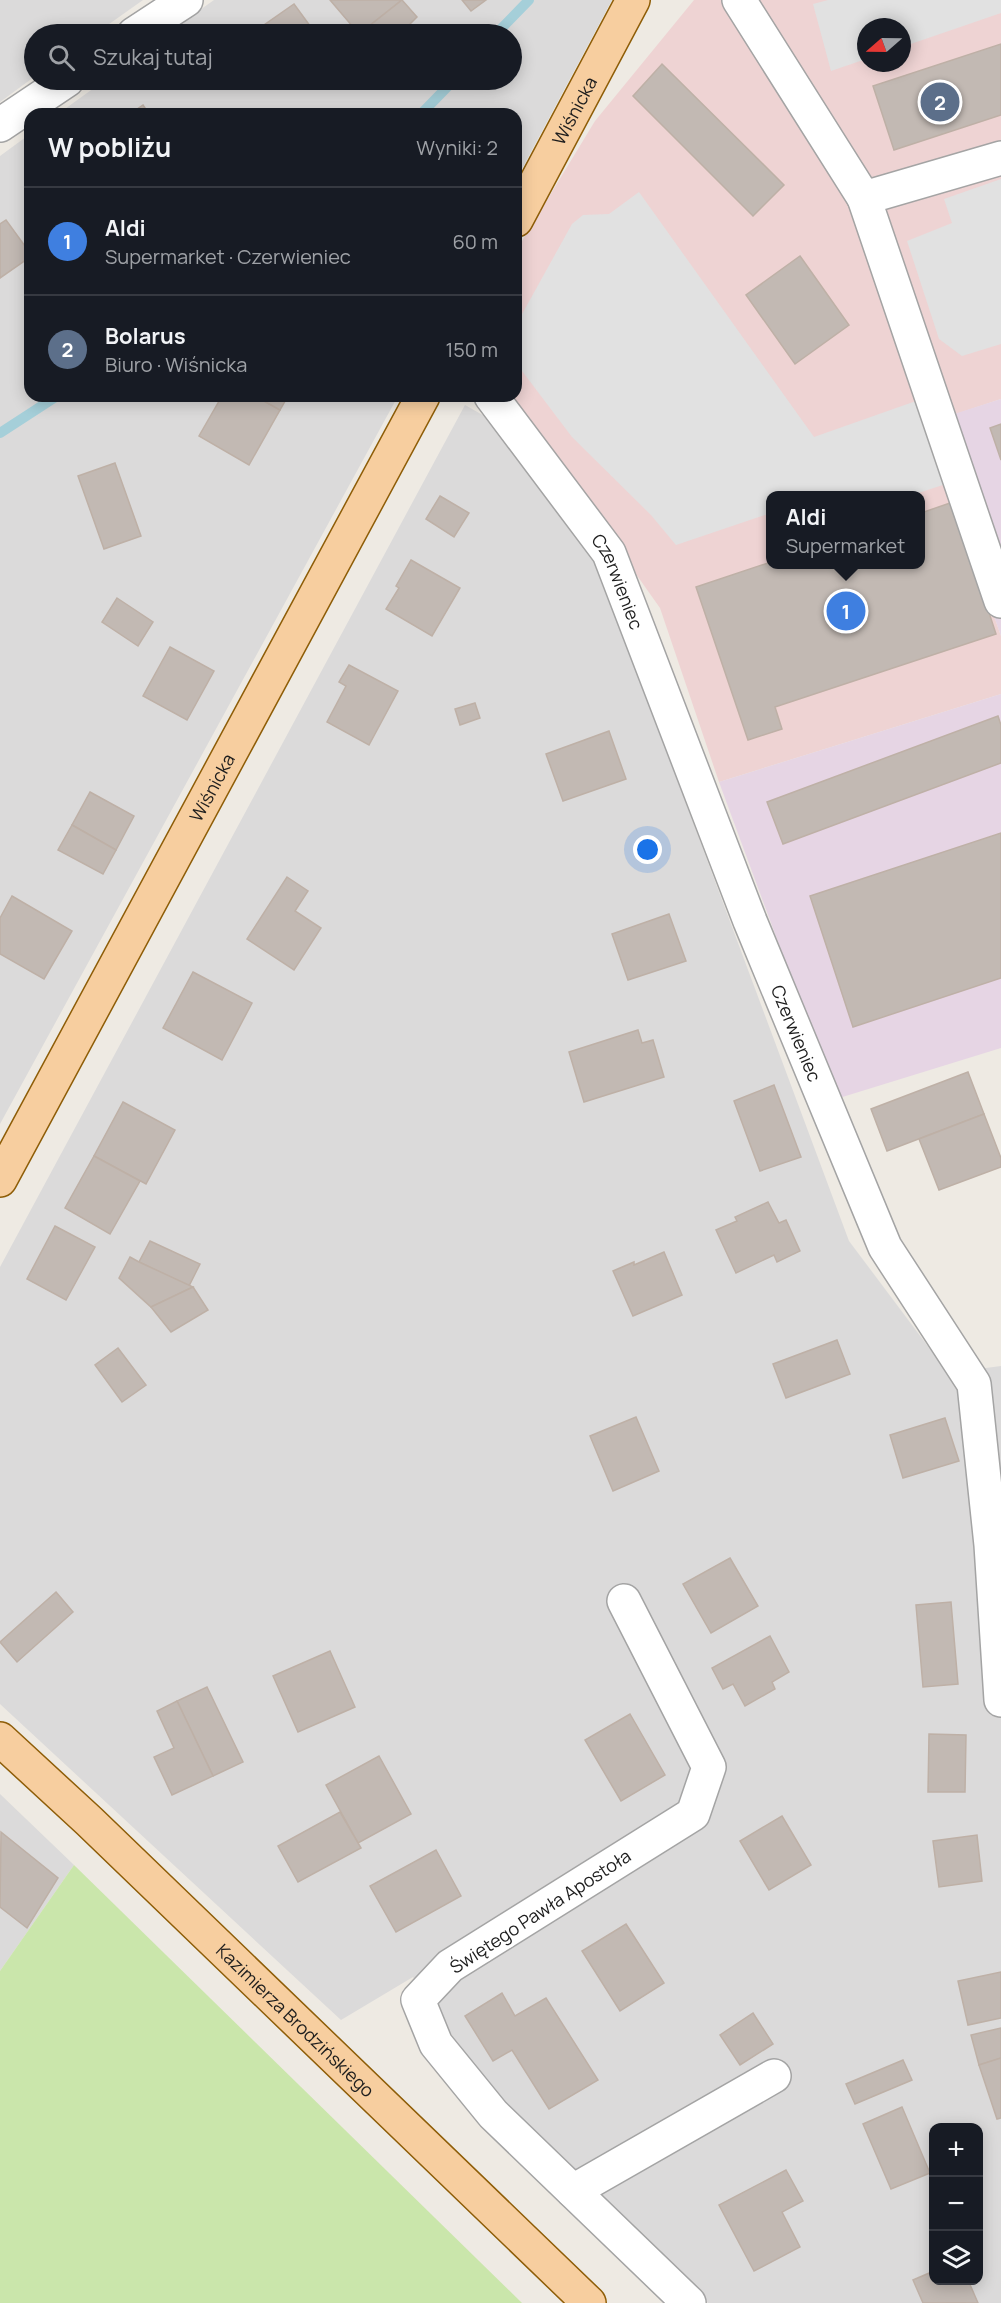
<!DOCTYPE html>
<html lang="pl">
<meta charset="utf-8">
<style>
body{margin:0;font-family:Manrope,sans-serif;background:#20242c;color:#f1f3f6}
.controls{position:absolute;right:18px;bottom:18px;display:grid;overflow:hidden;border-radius:12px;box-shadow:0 3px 15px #0003}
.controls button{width:54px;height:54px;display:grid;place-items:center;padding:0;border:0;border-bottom:2px solid #363941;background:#171b24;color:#f1f3f6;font:30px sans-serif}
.compass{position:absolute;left:857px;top:18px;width:54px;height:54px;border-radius:50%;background:#171b24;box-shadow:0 3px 15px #0003;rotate:250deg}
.you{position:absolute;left:648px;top:850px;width:21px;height:21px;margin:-15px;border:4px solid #fff;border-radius:50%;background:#1a73e8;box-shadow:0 0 0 9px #1a73e833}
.badge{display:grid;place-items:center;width:39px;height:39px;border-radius:50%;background:#db8a8e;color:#fff;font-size:20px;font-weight:700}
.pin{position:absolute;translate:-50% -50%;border:3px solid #fff;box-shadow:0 2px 6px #0006}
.popup{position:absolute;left:766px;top:491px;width:159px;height:78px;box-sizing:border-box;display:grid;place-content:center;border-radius:12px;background:#171b24;filter:drop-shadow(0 2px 4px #0005);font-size:20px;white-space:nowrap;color:#9ea1a6}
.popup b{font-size:22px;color:#f1f3f6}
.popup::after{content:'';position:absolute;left:50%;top:100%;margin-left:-12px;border:12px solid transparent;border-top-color:#171b24}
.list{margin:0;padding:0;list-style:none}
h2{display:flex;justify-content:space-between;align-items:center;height:78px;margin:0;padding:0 24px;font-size:26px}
h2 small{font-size:20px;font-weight:400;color:#9ea1a6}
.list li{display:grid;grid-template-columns:39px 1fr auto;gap:18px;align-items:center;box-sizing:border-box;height:108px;padding:0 24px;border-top:2px solid #363941}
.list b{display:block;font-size:22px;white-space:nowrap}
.list p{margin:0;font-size:20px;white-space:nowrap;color:#9ea1a6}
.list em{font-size:20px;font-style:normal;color:#9ea1a6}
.icon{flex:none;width:33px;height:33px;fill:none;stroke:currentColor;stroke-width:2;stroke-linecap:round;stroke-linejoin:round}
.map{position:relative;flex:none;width:1001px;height:2303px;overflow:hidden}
.search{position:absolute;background:#171b24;box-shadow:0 3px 15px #0003;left:24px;top:24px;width:498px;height:66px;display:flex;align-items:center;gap:15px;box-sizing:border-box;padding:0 21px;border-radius:33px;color:#9ea1a6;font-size:22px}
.panel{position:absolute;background:#171b24;box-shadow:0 3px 15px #0003;left:24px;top:108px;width:498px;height:294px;border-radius:18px}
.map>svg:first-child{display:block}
</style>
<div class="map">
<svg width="1001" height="2303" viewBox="0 0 1001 2303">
<rect width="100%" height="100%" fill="#eeeae3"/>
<g fill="#dbdada" fill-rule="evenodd">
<polygon points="0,0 143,0 95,34 34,34 34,77 0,102"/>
<polygon points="214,0 612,0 516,180 516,114 58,114 105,80 512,80 512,34 166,34"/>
<polygon points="30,134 30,396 398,396 0,1124 0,156"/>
<path d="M465 405 495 422 595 559 849 1241 948 1373 1001 1366V2303H708L497 2102 413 1977 341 2020 0 1704V1267ZM934 2128H978V2280H934Z"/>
<polygon points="0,1794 74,1865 0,1971"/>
</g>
<path fill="#eed3d3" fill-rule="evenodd" d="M694 0H1001V399L926 424 1001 636V694L719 782 660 608 510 396H516V251L595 121ZM866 27H902V63H866ZM771 496H921V564H771Z"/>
<g fill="#e6d5e4">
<polygon points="1001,399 1001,636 926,423"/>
<polygon points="1001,694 1001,1048 836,1099 719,782"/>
</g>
<polygon fill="#cae6ab" points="74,1865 522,2303 0,2303 0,1971"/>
<g fill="#e1e1e1">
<polygon points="828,0 1001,0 1001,13 902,47 902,27 866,27 866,59 831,71 813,4"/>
<polygon points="1001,179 1001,344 962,356 939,339 907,241 952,223 944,199"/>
<polygon points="639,192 814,437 916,401 946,484 912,495 771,496 771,513 676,545 651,515 572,437 516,363 516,325 572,224 583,215 609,214"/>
</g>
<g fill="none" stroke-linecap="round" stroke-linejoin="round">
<g stroke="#a5cfd9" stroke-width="10">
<polyline points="496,34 529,0"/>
<polyline points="421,114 454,80"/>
<polyline points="0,433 57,396"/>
</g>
</g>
<g fill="#c2b9b3" stroke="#beb0a6" stroke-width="1.5">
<polygon points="330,0 402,0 359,34"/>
<polygon points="402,0 417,17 409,25 417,34 359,34"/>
<polygon points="462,0 486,0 471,11"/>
<polygon points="294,4 316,34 256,34 254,32"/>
<polygon points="1001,44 1001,115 894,150 873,86"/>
<polygon points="662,64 784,185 753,216 633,96"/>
<polygon points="143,105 149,114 130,114"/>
<polygon points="6,220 30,253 30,257 0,278 0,224"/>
<polygon points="800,256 849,325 795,364 746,295"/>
<polygon points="222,396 255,396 280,410 249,465 199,436"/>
<polygon points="255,396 288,396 280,410"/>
<polygon points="1001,424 1001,460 990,428"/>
<polygon points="115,463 141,536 104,549 78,476"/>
<polygon points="440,496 469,513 454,537 426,519"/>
<polygon points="953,502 996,634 775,707 782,729 748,740 696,587 771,562 771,564 921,564 921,513"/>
<polygon points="411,560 460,588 432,636 386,609 399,588 396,586"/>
<polygon points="117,598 153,622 138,646 102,622"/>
<polygon points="170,647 214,671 187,720 143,696"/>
<polygon points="349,665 398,691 369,745 327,722 346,686 339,682"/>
<polygon points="475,703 480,718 460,725 455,709"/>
<polygon points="998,716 1001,725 1001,763 783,844 767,802"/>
<polygon points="609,731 626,779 563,801 546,754"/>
<polygon points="90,792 134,816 116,850 72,825"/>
<polygon points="72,825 116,850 103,874 58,850"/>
<polygon points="1001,833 1001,978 853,1027 810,896"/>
<polygon points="287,877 308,891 295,911 321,928 294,970 247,939"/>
<polygon points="12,896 72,931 44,979 0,954 0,918"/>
<polygon points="669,914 686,961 628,980 612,934"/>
<polygon points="193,972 252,1003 222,1060 163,1028"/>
<polygon points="638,1030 642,1043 653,1040 664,1077 584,1102 569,1052"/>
<polygon points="968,1072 984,1114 887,1151 871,1109"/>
<polygon points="774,1085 801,1157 760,1171 734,1101"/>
<polygon points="123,1102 175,1130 146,1184 94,1156"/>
<polygon points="984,1114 1001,1158 1001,1167 939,1190 919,1139"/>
<polygon points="94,1156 140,1181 110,1234 65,1208"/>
<polygon points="768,1202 779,1223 786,1220 800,1251 777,1262 774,1255 736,1273 716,1230 737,1221 735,1217"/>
<polygon points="55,1226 95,1247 66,1300 27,1279"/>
<polygon points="150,1241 200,1264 189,1286 139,1262"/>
<polygon points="664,1252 682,1295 633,1316 613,1271 634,1262 634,1265"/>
<polygon points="130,1257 139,1262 193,1287 151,1307 119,1278"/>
<polygon points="193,1287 208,1310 171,1332 151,1307"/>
<polygon points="837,1340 850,1374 786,1398 773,1364"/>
<polygon points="118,1348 146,1385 122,1402 95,1365"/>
<polygon points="636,1417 659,1471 613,1491 590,1436"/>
<polygon points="945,1418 959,1461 903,1478 890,1435"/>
<polygon points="730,1558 758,1606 711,1633 683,1584"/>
<polygon points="56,1592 73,1612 17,1662 0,1642"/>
<polygon points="951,1602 958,1684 923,1687 916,1605"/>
<polygon points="770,1636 789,1672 772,1682 775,1689 745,1706 733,1684 723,1689 712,1668"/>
<polygon points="330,1651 355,1707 298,1732 273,1676"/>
<polygon points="207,1687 243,1762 213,1776 177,1701"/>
<polygon points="177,1701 213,1776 172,1795 154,1757 174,1748 157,1711"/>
<polygon points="630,1714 665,1775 621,1801 585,1740"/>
<polygon points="929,1734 966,1735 965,1792 928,1792"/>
<polygon points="379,1756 411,1814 358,1843 326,1785"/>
<polygon points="340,1812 361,1848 298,1882 278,1846"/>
<polygon points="782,1816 811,1865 769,1890 740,1841"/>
<polygon points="1,1832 58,1878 27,1928 0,1907"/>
<polygon points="977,1835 982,1881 939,1887 933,1841"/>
<polygon points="436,1850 461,1896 396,1932 370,1886"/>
<polygon points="626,1924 664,1983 620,2011 582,1951"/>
<polygon points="1001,1972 1001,2018 968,2025 958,1981"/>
<polygon points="502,1993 515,2016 546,1998 598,2080 549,2109 512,2050 493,2061 465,2016"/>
<polygon points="753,2013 773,2044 740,2065 720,2035"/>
<polygon points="1001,2028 1001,2058 979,2065 971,2035"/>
<polygon points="1001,2058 1001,2118 997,2119 979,2065"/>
<polygon points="903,2060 912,2080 855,2104 846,2084"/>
<polygon points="902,2107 930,2173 891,2189 863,2124"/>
<polygon points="786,2170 803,2201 782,2212 800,2247 754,2271 719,2205"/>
<polygon points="934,2271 934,2280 968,2280 978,2303 923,2303 913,2280"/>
</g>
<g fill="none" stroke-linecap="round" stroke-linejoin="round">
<g stroke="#a4a4a4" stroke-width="36">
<g id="minor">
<polyline points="739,0 864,198 1001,158"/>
<polyline points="134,34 186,0"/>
<polyline points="0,125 67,80"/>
<polyline points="864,198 1001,601"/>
<path id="s1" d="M491 396 609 553 750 921 885 1247 974 1384 991 1545 1001 1700"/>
<polyline points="624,1601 709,1767 693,1814 450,1966 418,2000 436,2044 493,2114 689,2303"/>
<polyline points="573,2191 774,2076"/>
</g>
</g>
<g stroke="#8e5d07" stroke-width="36">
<g id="major">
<path id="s2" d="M516 220 633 0"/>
<path id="s3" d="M0 1180 423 396"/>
<path id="s4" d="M0 1739 89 1821 589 2303"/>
</g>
</g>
<use href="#minor" stroke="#fff" stroke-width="33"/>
<use href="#major" stroke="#f7ce9f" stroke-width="33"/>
</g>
<g text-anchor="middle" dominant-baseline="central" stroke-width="6" stroke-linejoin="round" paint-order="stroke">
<g font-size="18" fill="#1d1d1d" stroke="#fff">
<text stroke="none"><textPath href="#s2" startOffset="124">Wiśnicka</textPath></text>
<text stroke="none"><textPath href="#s1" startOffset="226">Czerwieniec</textPath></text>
<text stroke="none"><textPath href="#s3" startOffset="446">Wiśnicka</textPath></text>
<text stroke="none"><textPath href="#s1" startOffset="712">Czerwieniec</textPath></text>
<text transform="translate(540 1911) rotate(-33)">Świętego Pawła Apostoła</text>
<text stroke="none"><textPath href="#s4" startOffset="408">Kazimierza Brodzińskiego</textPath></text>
</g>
</g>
</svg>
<div class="controls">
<button>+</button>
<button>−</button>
<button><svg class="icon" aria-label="layers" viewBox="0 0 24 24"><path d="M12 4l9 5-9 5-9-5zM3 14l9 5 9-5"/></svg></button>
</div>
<svg class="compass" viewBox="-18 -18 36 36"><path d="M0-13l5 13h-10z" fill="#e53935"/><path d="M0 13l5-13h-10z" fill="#9ea1a6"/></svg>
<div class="you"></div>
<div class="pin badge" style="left:846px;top:611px;background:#3f7fe0">1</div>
<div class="popup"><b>Aldi</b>Supermarket</div>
<div class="pin badge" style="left:940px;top:102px;background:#5c6f8a">2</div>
<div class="search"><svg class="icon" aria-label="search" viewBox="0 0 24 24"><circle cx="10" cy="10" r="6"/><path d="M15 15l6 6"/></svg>Szukaj tutaj</div>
<section class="panel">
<h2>W pobliżu<small>Wyniki: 2</small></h2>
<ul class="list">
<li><span class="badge" style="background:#3f7fe0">1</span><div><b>Aldi</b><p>Supermarket · Czerwieniec</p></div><em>60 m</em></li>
<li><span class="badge" style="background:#5c6f8a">2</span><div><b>Bolarus</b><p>Biuro · Wiśnicka</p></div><em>150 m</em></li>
</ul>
</section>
</div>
